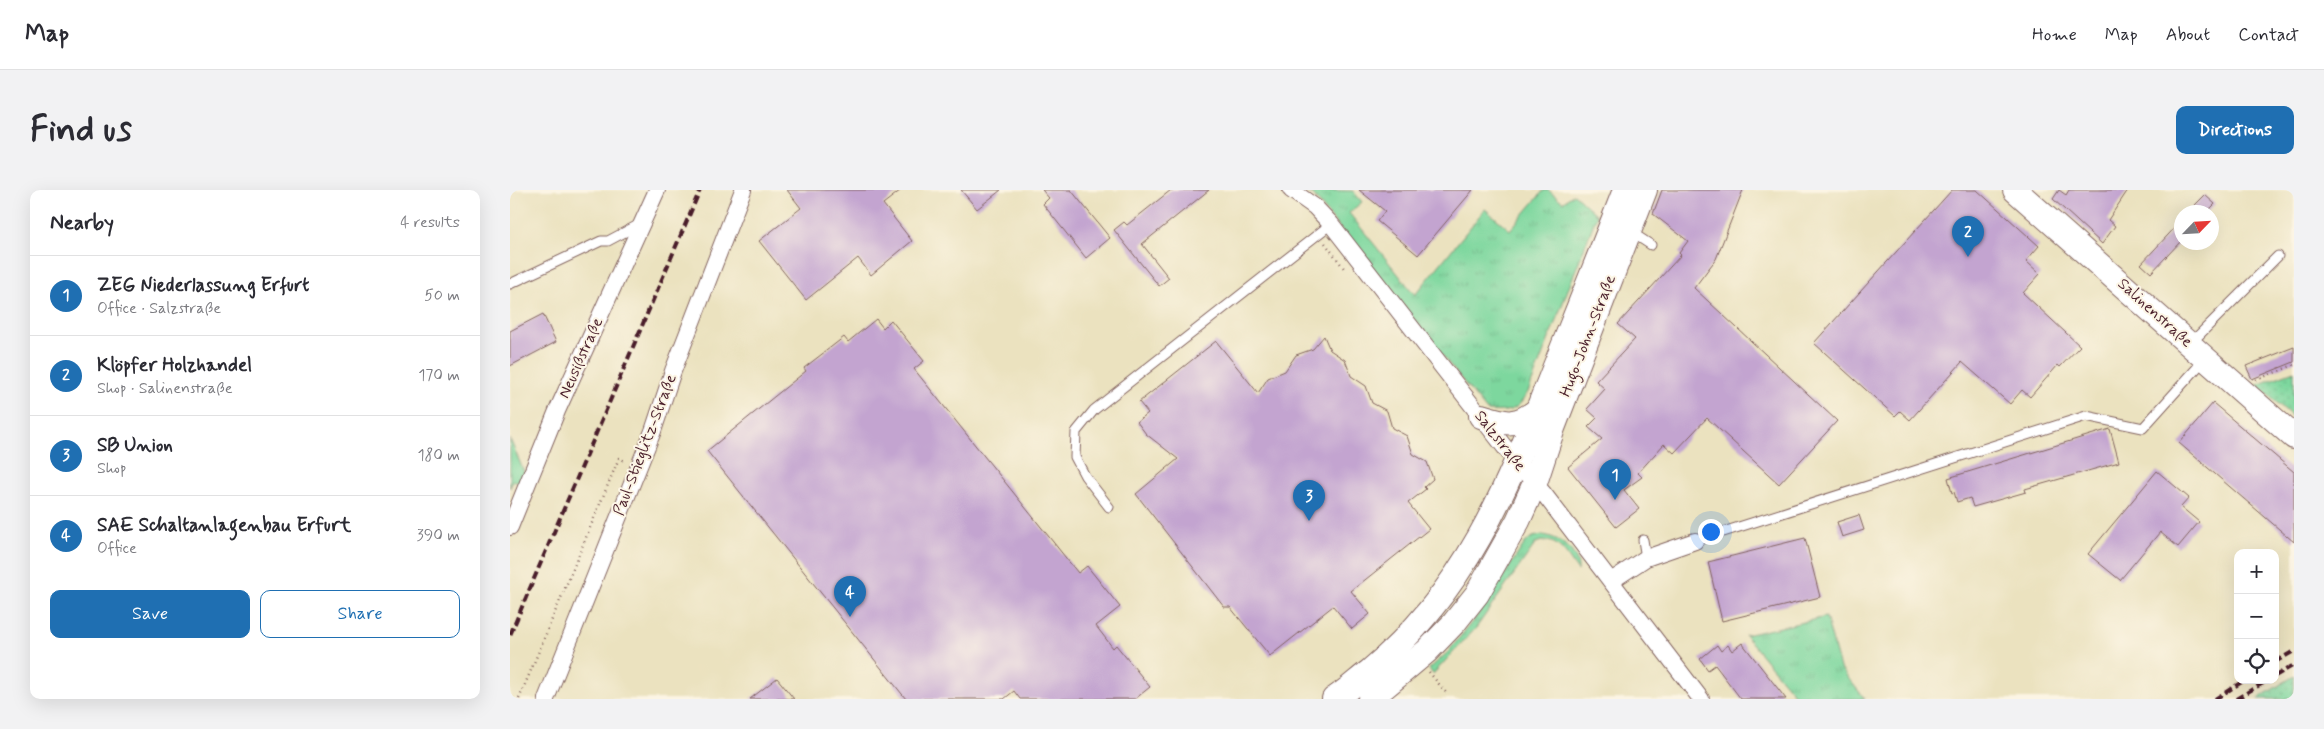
<!DOCTYPE html>
<meta charset="utf-8">
<style>
body{margin:0;font-family:Mynerve,sans-serif;background:#f2f2f3;color:#2b2b33}
.controls{position:absolute;right:15px;bottom:15px;display:grid;overflow:hidden;border-radius:10px;box-shadow:0 5px 20px #0002}
.controls button{width:45px;height:45px;display:grid;place-items:center;padding:0;border:0;border-bottom:1px solid #e1e1e2;background:#fff;color:#2b2b33;font:25px sans-serif}
.compass{position:absolute;left:1664px;top:15px;width:45px;height:45px;border-radius:50%;background:#fff;box-shadow:0 5px 20px #0002;rotate:65deg}
.you{position:absolute;left:1200px;top:341px;width:18px;height:18px;margin:-12px;border:4px solid #fff;border-radius:50%;background:#1a73e8;box-shadow:0 0 0 8px #1a73e833}
.badge{display:grid;place-items:center;width:32px;height:32px;border-radius:50%;background:#1f6fb2;color:#fff;font-size:16px;font-weight:700}
.pin{position:absolute;translate:-50% -41px;filter:drop-shadow(0 1px 2px #0008)}
.pin::after{content:'';position:absolute;top:26px;width:18px;height:15px;background:inherit;clip-path:polygon(0 0,100% 0,50% 100%)}
.list{margin:0;padding:0;list-style:none}
h2{display:flex;justify-content:space-between;align-items:center;height:65px;margin:0;padding:0 20px;font-size:21px}
h2 small{font-size:16px;font-weight:400;color:#7c7c81}
.list li{display:grid;grid-template-columns:32px 1fr auto;gap:15px;align-items:center;box-sizing:border-box;height:80px;padding:0 20px;border-top:1px solid #e1e1e2}
.list b{display:block;font-size:19px;white-space:nowrap}
.list p{margin:0;font-size:16px;white-space:nowrap;color:#7c7c81}
.list em{font-size:16px;font-style:normal;color:#7c7c81}
.actions{display:flex;gap:10px;padding:15px 20px}
.actions a{flex:1;padding:11px 0;border:1px solid #1f6fb2;border-radius:10px;text-align:center;font-size:18px;color:#1f6fb2}
.actions .main{background:#1f6fb2;color:#fff}
.icon{flex:none;width:28px;height:28px;fill:none;stroke:currentColor;stroke-width:2;stroke-linecap:round;stroke-linejoin:round}
.map{position:relative;flex:none;width:1784px;height:509px;overflow:hidden;border-radius:10px}
header{display:flex;align-items:center;gap:30px;box-sizing:border-box;height:70px;padding:0 25px;background:#fff;border-bottom:1px solid #e1e1e2}
header strong{font-size:24px}
nav{display:flex;gap:28px;margin-inline-start:auto;font-size:18px}
.intro{display:flex;align-items:center;justify-content:space-between;box-sizing:border-box;height:120px;padding:0 30px}
h1{margin:0;font-size:35px}
.button{padding:12px 22px;border-radius:10px;background:#1f6fb2;color:#fff;font-size:18px;font-weight:700}
main{display:flex;gap:30px;padding:0 30px}
aside{flex:1;background:#fff;border-radius:10px;box-shadow:0 5px 20px #0002}
.map>svg:first-child{display:block}
</style>
<header>
<strong>Map</strong>
<nav><a>Home</a><a>Map</a><a>About</a><a>Contact</a></nav>
</header>
<div class="intro"><h1>Find us</h1><a class="button">Directions</a></div>
<main>
<aside>
<h2>Nearby<small>4 results</small></h2>
<ul class="list">
<li><span class="badge">1</span><div><b>ZEG Niederlassung Erfurt</b><p>Office · Salzstraße</p></div><em>50 m</em></li>
<li><span class="badge">2</span><div><b>Klöpfer Holzhandel</b><p>Shop · Salinenstraße</p></div><em>170 m</em></li>
<li><span class="badge">3</span><div><b>SB Union</b><p>Shop</p></div><em>180 m</em></li>
<li><span class="badge">4</span><div><b>SAE Schaltanlagenbau Erfurt</b><p>Office</p></div><em>390 m</em></li>
</ul>
<div class="actions"><a class="main">Save</a><a>Share</a></div>
</aside>
<div class="map">
<svg width="1784" height="509" viewBox="0 0 1784 509">
<defs>
<pattern id="grass-tufts" width="24" height="20" patternUnits="userSpaceOnUse" patternTransform="scale(1.25)"><rect width="24" height="20" fill="#7dd79e"/><path d="M3 7l-1-3M5 7V3M7 7l1-3M15 17l-1-3M17 17v-4M19 17l1-3" fill="none" stroke="#6eb888"/></pattern>
<pattern id="garden-dots" width="8" height="8" patternUnits="userSpaceOnUse" patternTransform="scale(1.25)"><rect width="8" height="8" fill="#7dd79e"/><path d="M2 2h.1M6 6h.1" fill="none" stroke="#6eb888" stroke-width="1.8" stroke-linecap="round"/></pattern>
</defs>
<rect width="100%" height="100%" fill="#fcf5e5"/>
<filter id="ink" filterUnits="userSpaceOnUse"><feTurbulence type="fractalNoise" baseFrequency=".02" numOctaves="2"/><feDisplacementMap in="SourceGraphic" scale="10" xChannelSelector="R" yChannelSelector="G"/><feConvolveMatrix kernelMatrix="1 2 1 2 8 2 1 2 1" color-interpolation-filters="sRGB"/></filter>
<filter id="wash" filterUnits="userSpaceOnUse"><feTurbulence type="fractalNoise" baseFrequency=".0096" numOctaves="4" result="noise"/><feDisplacementMap in="SourceGraphic" scale="20" xChannelSelector="R" yChannelSelector="G"/><feGaussianBlur stdDeviation="1.12" result="paint"/><feColorMatrix in="noise" values="0 0 0 0 0 0 0 0 0 0 0 0 0 0 0 0 0 1.4 0 .05"/><feComposite in="paint" operator="in"/></filter>
<g filter="url(#wash)">
<rect width="100%" height="100%" fill="#ebe2bf"/>
<g fill="url(#grass-tufts)" stroke="#647b64">
<path d="M793 0 843 1 852 12 839 23 905 105 975 19 1000 40 1034 0H1038L1053 12 1064 4 1087 25 1019 200C1007 222 1001 222 977 221L803 5Z"/>
<path d="M1032 345C1049 346 1070 363 1068 381 1057 366 1047 344 1026 353L966 438 923 484 919 479 938 462 969 423 1015 353 1023 347Z"/>
<polygon points="1316,427 1330,478 1355,509 1288,509 1235,445"/>
</g>
<g fill="url(#garden-dots)" stroke="#647b64">
<polygon points="1784,181 1784,228 1747,195"/>
<polygon points="1784,486 1784,509 1747,509"/>
</g>
<polygon fill="#7dd79e" stroke="#647b64" points="0,249 17,289 14,295 3,290 0,298"/>
<g id="blocks">
<g fill="#c3a4d0">
<polygon points="277,0 391,0 373,14 402,51 361,85 348,68 296,110 249,51 291,18"/>
<polygon points="451,0 491,0 467,19"/>
<polygon points="532,0 561,0 600,48 576,68 533,14 539,8"/>
<polygon points="661,0 699,0 632,54 659,88 649,96 604,40 614,32 617,35"/>
<polygon points="849,0 963,0 908,65 867,31 875,21"/>
<polygon points="1152,0 1233,0 1206,69 1184,98 1327,231 1269,294 1197,228 1164,263 1154,254 1128,283 1132,287 1114,300 1129,319 1106,337 1058,277 1092,249 1078,237 1087,228 1077,219 1095,199 1086,191 1125,149 1108,134 1171,65 1169,63 1178,51 1143,24"/>
<polygon points="1442,0 1467,0 1529,56 1516,71 1530,84 1513,103 1570,156 1550,177 1548,175 1520,207 1512,200 1500,214 1452,172 1400,230 1390,221 1385,226 1304,153"/>
<polygon points="1549,0 1556,5 1559,0 1618,0 1598,30 1605,36 1592,54 1543,9"/>
<polygon points="1695,5 1705,14 1697,22 1678,22"/>
<polygon points="1672,30 1672,50 1641,83 1631,74"/>
<polygon points="33,124 46,152 0,176 0,141"/>
<polygon points="366,129 373,138 381,130 414,171 404,179 568,383 577,376 610,417 586,436 603,458 606,455 640,497 625,509 510,509 504,501 494,509 396,509 197,261 296,181 294,178 334,147 338,152"/>
<polygon points="814,146 820,160 835,170 841,186 856,196 862,213 877,221 882,238 897,246 903,264 917,272 923,289 914,297 916,299 898,313 919,339 841,401 860,424 842,439 823,416 760,466 720,417 714,417 626,304 668,269 636,244 627,232 638,223 629,212 706,151 748,203 758,188 775,181 786,165 803,159"/>
<polygon points="1784,157 1784,172 1742,189 1736,176"/>
<polygon points="1703,213 1784,282 1784,352 1669,253"/>
<polygon points="1600,239 1609,272 1515,299 1516,302 1463,317 1460,308 1447,312 1444,302 1442,303 1438,288"/>
<polygon points="1647,281 1679,308 1671,317 1689,332 1668,357 1650,342 1610,390 1578,364"/>
<polygon points="1349,325 1354,340 1332,347 1327,332"/>
<polygon points="1295,348 1310,407 1212,431 1198,372"/>
<polygon points="1232,453 1269,500 1276,509 1231,509 1205,475 1198,480 1190,469 1207,455 1211,461 1218,455 1222,461"/>
<polygon points="267,488 284,509 240,509"/>
</g>
</g>
</g>
<g filter="url(#ink)">
<use href="#blocks" fill-opacity="0" stroke="#82635f" stroke-width="1"/>
<g fill="none" stroke-linecap="round" stroke-linejoin="round">
<g stroke="#82635f" stroke-width="11">
<g id="lane">
<polyline points="1121,42 1141,55"/>
<polyline points="0,94 91,51 98,51 130,34"/>
<polyline points="1680,154 1768,66"/>
<polyline points="599,317 575,286 565,267 566,242 584,220 821,34"/>
<polyline points="1133,350 1136,368"/>
<polyline points="1185,351 1576,226 1633,238 1695,169"/>
</g>
</g>
<g stroke="#82635f" stroke-width="18">
<g id="street">
<polyline points="781,0 805,17 821,34 1007,273 1034,304 1191,509"/>
<polyline points="0,337 47,221 147,0"/>
<polyline points="1101,391 1136,368 1185,351"/>
<polyline points="36,509 143,241 163,181 233,0"/>
</g>
</g>
<g stroke="#82635f" stroke-width="26">
<g id="secondary">
<polyline points="1505,0 1784,247"/>
<path d="M971 226C997 234 1005 237 1028 220"/>
<path d="M824 509C837 501 848 490 860 481 959 398 998 295 1044 179 1068 119 1092 60 1115 0"/>
<polyline points="860,509 917,461 944,433 967,404 1008,331 1025,293 1043,238 1135,0"/>
</g>
</g>
<g stroke="#82635f" stroke-width="2.5" stroke-dasharray="1 4" stroke-linecap="butt">
<polyline points="815,53 836,81"/>
<polyline points="1746,190 1784,175"/>
<polyline points="919,482 938,505"/>
<polyline points="9,509 109,268 115,271"/>
</g>
<use href="#lane" stroke="#fff" stroke-width="9"/>
<use href="#street" stroke="#fff" stroke-width="16"/>
<use href="#secondary" stroke="#fff" stroke-width="24"/>
<g stroke="#4a1f2b" stroke-width="4" stroke-dasharray="8 4" stroke-linecap="butt">
<polyline points="0,445 190,0"/>
<polyline points="1765,472 1784,461"/>
<polyline points="1765,486 1784,475"/>
<polyline points="1705,509 1735,490"/>
<polyline points="1726,509 1758,490"/>
</g>
</g>
</g>
<g text-anchor="middle" dominant-baseline="central" stroke-width="4" stroke-linejoin="round" paint-order="stroke">
<g font-size="16" fill="#4a1f2b" stroke="#fcf5e5">
<text transform="translate(1645 123) rotate(42)">Salinenstraße</text>
<text transform="translate(1078 146) rotate(-69)">Hugo-John-Straße</text>
<text transform="translate(71 168) rotate(-66)">Neusißstraße</text>
<text transform="translate(990 251) rotate(52)">Salzstraße</text>
<text transform="translate(135 255) rotate(-69)">Paul-Stieglitz-Straße</text>
</g>
</g>
</svg>
<div class="controls">
<button>+</button>
<button>−</button>
<button><svg class="icon" aria-label="locate" viewBox="0 0 24 24"><circle cx="12" cy="12" r="6"/><path d="M12 2v4M12 18v4M2 12h4M18 12h4"/></svg></button>
</div>
<svg class="compass" viewBox="-18 -18 36 36"><path d="M0-13l5 13h-10z" fill="#e53935"/><path d="M0 13l5-13h-10z" fill="#7c7c81"/></svg>
<div class="you"></div>
<div class="pin badge" style="left:1105px;top:310px">1</div>
<div class="pin badge" style="left:1458px;top:67px">2</div>
<div class="pin badge" style="left:799px;top:331px">3</div>
<div class="pin badge" style="left:340px;top:427px">4</div>
</div>
</main>
